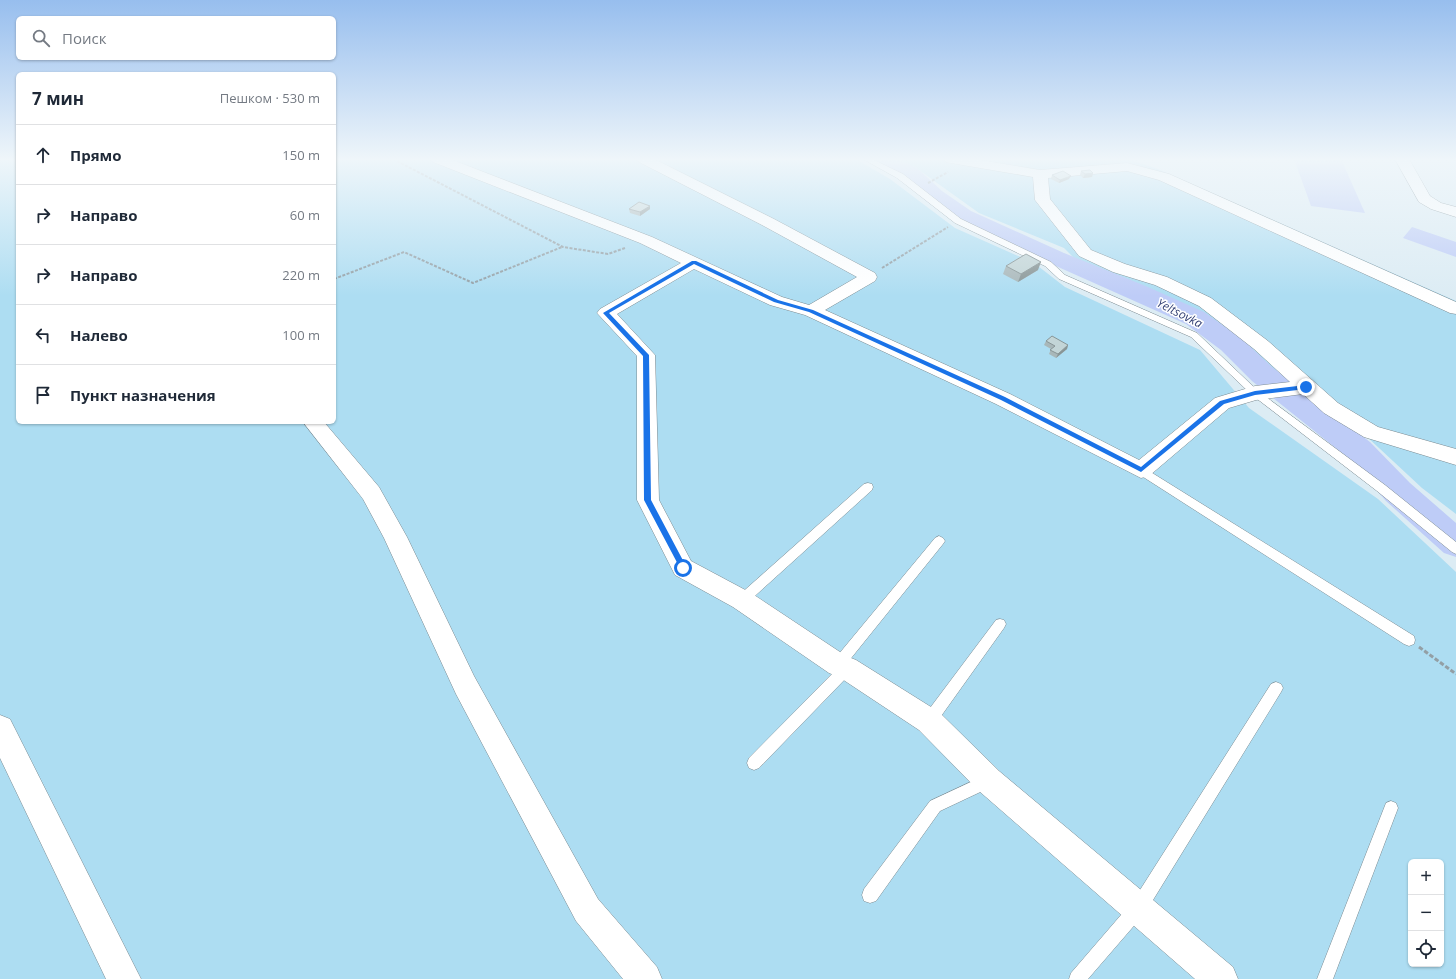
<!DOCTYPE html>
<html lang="ru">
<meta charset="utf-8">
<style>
body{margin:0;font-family:"Open Sans",sans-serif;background:#f6f6f7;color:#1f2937}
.controls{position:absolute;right:12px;bottom:12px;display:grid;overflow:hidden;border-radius:6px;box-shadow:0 1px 3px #0004}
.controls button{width:36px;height:36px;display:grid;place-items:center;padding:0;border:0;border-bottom:1px solid #e0e1e3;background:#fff;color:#1f2937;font:20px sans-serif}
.stop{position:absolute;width:12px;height:12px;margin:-9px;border:3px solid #1a73e8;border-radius:50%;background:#fff}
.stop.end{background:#1a73e8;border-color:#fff;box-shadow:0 1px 4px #0008}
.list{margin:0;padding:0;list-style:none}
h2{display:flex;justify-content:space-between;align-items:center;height:52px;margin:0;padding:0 16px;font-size:17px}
h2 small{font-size:13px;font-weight:400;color:#747a83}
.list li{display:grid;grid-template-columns:26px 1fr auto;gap:12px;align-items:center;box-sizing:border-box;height:60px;padding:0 16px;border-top:1px solid #e0e1e3}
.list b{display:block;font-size:15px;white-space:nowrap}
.list em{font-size:13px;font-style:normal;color:#747a83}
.icon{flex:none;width:22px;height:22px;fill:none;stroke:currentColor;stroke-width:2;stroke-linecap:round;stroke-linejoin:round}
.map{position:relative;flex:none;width:1456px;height:979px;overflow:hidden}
.search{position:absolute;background:#fff;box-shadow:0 1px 3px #0004;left:16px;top:16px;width:320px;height:44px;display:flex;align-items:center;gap:10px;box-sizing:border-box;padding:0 14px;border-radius:6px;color:#747a83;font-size:15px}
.panel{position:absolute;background:#fff;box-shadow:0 1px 3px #0004;left:16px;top:72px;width:320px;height:352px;border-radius:6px}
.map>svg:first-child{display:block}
</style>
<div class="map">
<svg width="1456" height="979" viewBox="0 0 1456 979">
<rect width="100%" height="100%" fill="#dcecf4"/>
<g fill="#adddf2" fill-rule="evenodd">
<path d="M0 159H18V422H334V159H856L890 179 955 228 1034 263 1065 287 1200 350 1249 408 1378 499 1456 572V979H0ZM1411 862H1441V964H1411Z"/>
<polygon points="899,159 1128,159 1158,169 1456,301 1456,514 1422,488 1365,435 1295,396 1251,362 1200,313 1134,283 1082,266 1064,248 979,213 919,170"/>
</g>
<g fill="#beccf7">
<polygon points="1294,159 1341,159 1365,213 1311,206"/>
<polygon points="1412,227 1456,242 1456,257 1403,238"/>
</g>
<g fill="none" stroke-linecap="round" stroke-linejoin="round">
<polygon fill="#beccf7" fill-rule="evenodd" points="871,159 897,159 917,168 942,191 971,211 1064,253 1148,287 1204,312 1241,338 1272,367 1370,442 1410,483 1456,523 1456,557 1444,553 1386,501 1348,458 1252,381 1221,350 1186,324 955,221 926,201 901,178 875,163"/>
<g stroke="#7b8a91" stroke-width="1">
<g id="service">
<polygon points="863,159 872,159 903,174 961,219 1051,262 1065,275 1197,333 1258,391 1385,485 1456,542 1456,554 1452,552 1377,491 1252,395 1191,337 1059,279 1045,266 955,223 897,178"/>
<polygon points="1141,466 1414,636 1415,640 1414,644 1409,646 1404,644 1137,473 1136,470 1137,467"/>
<polygon points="868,483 872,484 873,487 872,490 746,604 742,605 738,604 736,600 738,596 864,484"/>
<polygon points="939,536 943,538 945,541 943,544 848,662 852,664 854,668 852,672 759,768 754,770 749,768 747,763 749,758 836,670 831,665 833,661 935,538"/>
<polygon points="1000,619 1004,620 1006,624 1004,628 934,726 929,727 924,726 922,721 924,716 996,620"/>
<polygon points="1276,682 1281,684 1283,688 1281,692 1145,913 1088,979 1069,979 1071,973 1133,901 1271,684"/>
<polygon points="988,774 993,776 995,781 993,786 940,811 876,901 870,903 864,901 862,895 864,889 930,801"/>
<polygon points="1391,801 1396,803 1398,808 1333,979 1317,979 1386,803"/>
</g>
</g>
<g stroke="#7b8a91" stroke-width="1">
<g id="minor">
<polygon points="431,159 450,159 652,237 782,297 809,305 857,277 762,225 639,162 637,159 654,159 774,219 875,273 877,277 875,281 825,310 1010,394 1139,460 1215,398 1255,386 1290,382 1254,349 1199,306 1155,285 1113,272 1079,256 1035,200 1033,177 951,163 946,162 944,159 974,159 1040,170 1127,163 1169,174 1456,302 1456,314 1450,313 1159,180 1127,171 1048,178 1050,199 1091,250 1125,264 1167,277 1211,298 1268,341 1338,403 1378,427 1456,449 1456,465 1364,437 1324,413 1303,394 1256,400 1229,408 1149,476 1141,478 996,404 805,315 770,305 694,269 617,314 655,355 659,500 691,561 751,593 846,656 856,660 939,712 999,771 1233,967 1238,979 1195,979 979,791 919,730 839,677 829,673 733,607 675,575 637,500 637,356 597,313 600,309 681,263 640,243 433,162"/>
<polygon points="1395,159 1409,159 1430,196 1441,203 1456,207 1456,217 1431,209 1419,202"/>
<polygon points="303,422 324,422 379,487 407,537 474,676 598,899 657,967 662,979 623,979 576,921 456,694 384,538 363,499"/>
<polygon points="0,715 10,719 141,979 106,979 0,758"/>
</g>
</g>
<g stroke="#939fa5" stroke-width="2" stroke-dasharray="3 1.5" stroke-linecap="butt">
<polyline points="393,159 563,247 608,254 625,248"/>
<polyline points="928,183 948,172"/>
<polyline points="882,268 948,227"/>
<polyline points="334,279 404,252 473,283 562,247"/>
</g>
<polyline stroke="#939fa5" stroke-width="3" stroke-dasharray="4.5 2" stroke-linecap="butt" points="1419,647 1456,674"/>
<use href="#service" fill="#fff" fill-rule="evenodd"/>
<use href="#minor" fill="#fff" fill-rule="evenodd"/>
</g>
<g fill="#a8b7b9">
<polygon points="1081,171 1093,173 1092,177 1083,178 1080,175"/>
<polygon points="1052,175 1069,179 1059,183 1051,179"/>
<polygon points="629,209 650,209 640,216 630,213"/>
<polygon points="1006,266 1038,270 1018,282 1003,274"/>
<polygon points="1046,341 1068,345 1067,349 1056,358 1049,354 1051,349 1044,345"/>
</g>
<g fill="#889596">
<polygon points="1093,173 1092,177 1083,178 1085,174"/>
<polygon points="1071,176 1069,179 1059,183 1060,180"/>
<polygon points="650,206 650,209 640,216 640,212"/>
<polygon points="1041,262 1038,270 1018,282 1021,274"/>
<polygon points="1068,345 1067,349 1056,358 1058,354"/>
</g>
<g fill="#c3d5d7" stroke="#889596">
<polygon points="1090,170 1093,173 1085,174 1081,171"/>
<polygon points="1063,171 1071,176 1060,180 1052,175"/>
<polygon points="639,202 650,206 640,212 629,209"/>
<polygon points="1026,254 1041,262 1021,274 1006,266"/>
<polygon points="1052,336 1068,345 1058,354 1050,350 1055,346 1046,341"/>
</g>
<linearGradient id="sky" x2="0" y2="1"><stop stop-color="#97beee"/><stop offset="0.54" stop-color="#eff6fa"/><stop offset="1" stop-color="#eff6fa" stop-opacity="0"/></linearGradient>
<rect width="1456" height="296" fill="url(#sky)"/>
<polygon fill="#1a73e8" points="692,261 696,261 778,300 813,310 1005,397 1141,467 1220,401 1255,391 1306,385 1308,387 1306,389 1255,395 1224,404 1141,472 1001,400 809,312 774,302 694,264 609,313 649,355 651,500 687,568 683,571 681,570 644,500 643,356 603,313"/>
<g text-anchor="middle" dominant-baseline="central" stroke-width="3" stroke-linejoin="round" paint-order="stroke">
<g font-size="12" font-style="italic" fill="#313e73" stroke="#fff">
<text transform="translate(1180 313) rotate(27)">Yeltsovka</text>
</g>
</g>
</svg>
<div class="controls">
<button>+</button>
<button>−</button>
<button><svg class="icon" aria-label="locate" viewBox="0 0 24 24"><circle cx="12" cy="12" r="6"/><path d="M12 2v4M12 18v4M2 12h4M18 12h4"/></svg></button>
</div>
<div class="stop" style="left:683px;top:568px"></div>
<div class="stop end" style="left:1306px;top:387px"></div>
<div class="search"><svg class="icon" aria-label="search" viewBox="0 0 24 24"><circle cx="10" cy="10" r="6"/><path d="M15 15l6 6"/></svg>Поиск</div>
<section class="panel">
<h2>7 мин<small>Пешком · 530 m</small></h2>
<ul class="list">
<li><svg class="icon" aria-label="ahead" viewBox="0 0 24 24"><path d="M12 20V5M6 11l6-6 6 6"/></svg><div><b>Прямо</b></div><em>150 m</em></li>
<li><svg class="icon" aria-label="right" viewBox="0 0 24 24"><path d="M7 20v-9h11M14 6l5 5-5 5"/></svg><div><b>Направо</b></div><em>60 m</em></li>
<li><svg class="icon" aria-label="right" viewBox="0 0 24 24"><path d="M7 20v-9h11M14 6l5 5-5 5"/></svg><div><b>Направо</b></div><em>220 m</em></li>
<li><svg class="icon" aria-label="left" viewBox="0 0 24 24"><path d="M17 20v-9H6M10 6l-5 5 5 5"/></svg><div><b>Налево</b></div><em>100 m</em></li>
<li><svg class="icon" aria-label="arrive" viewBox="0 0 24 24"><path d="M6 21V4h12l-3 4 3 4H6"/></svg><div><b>Пункт назначения</b></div></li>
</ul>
</section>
</div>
